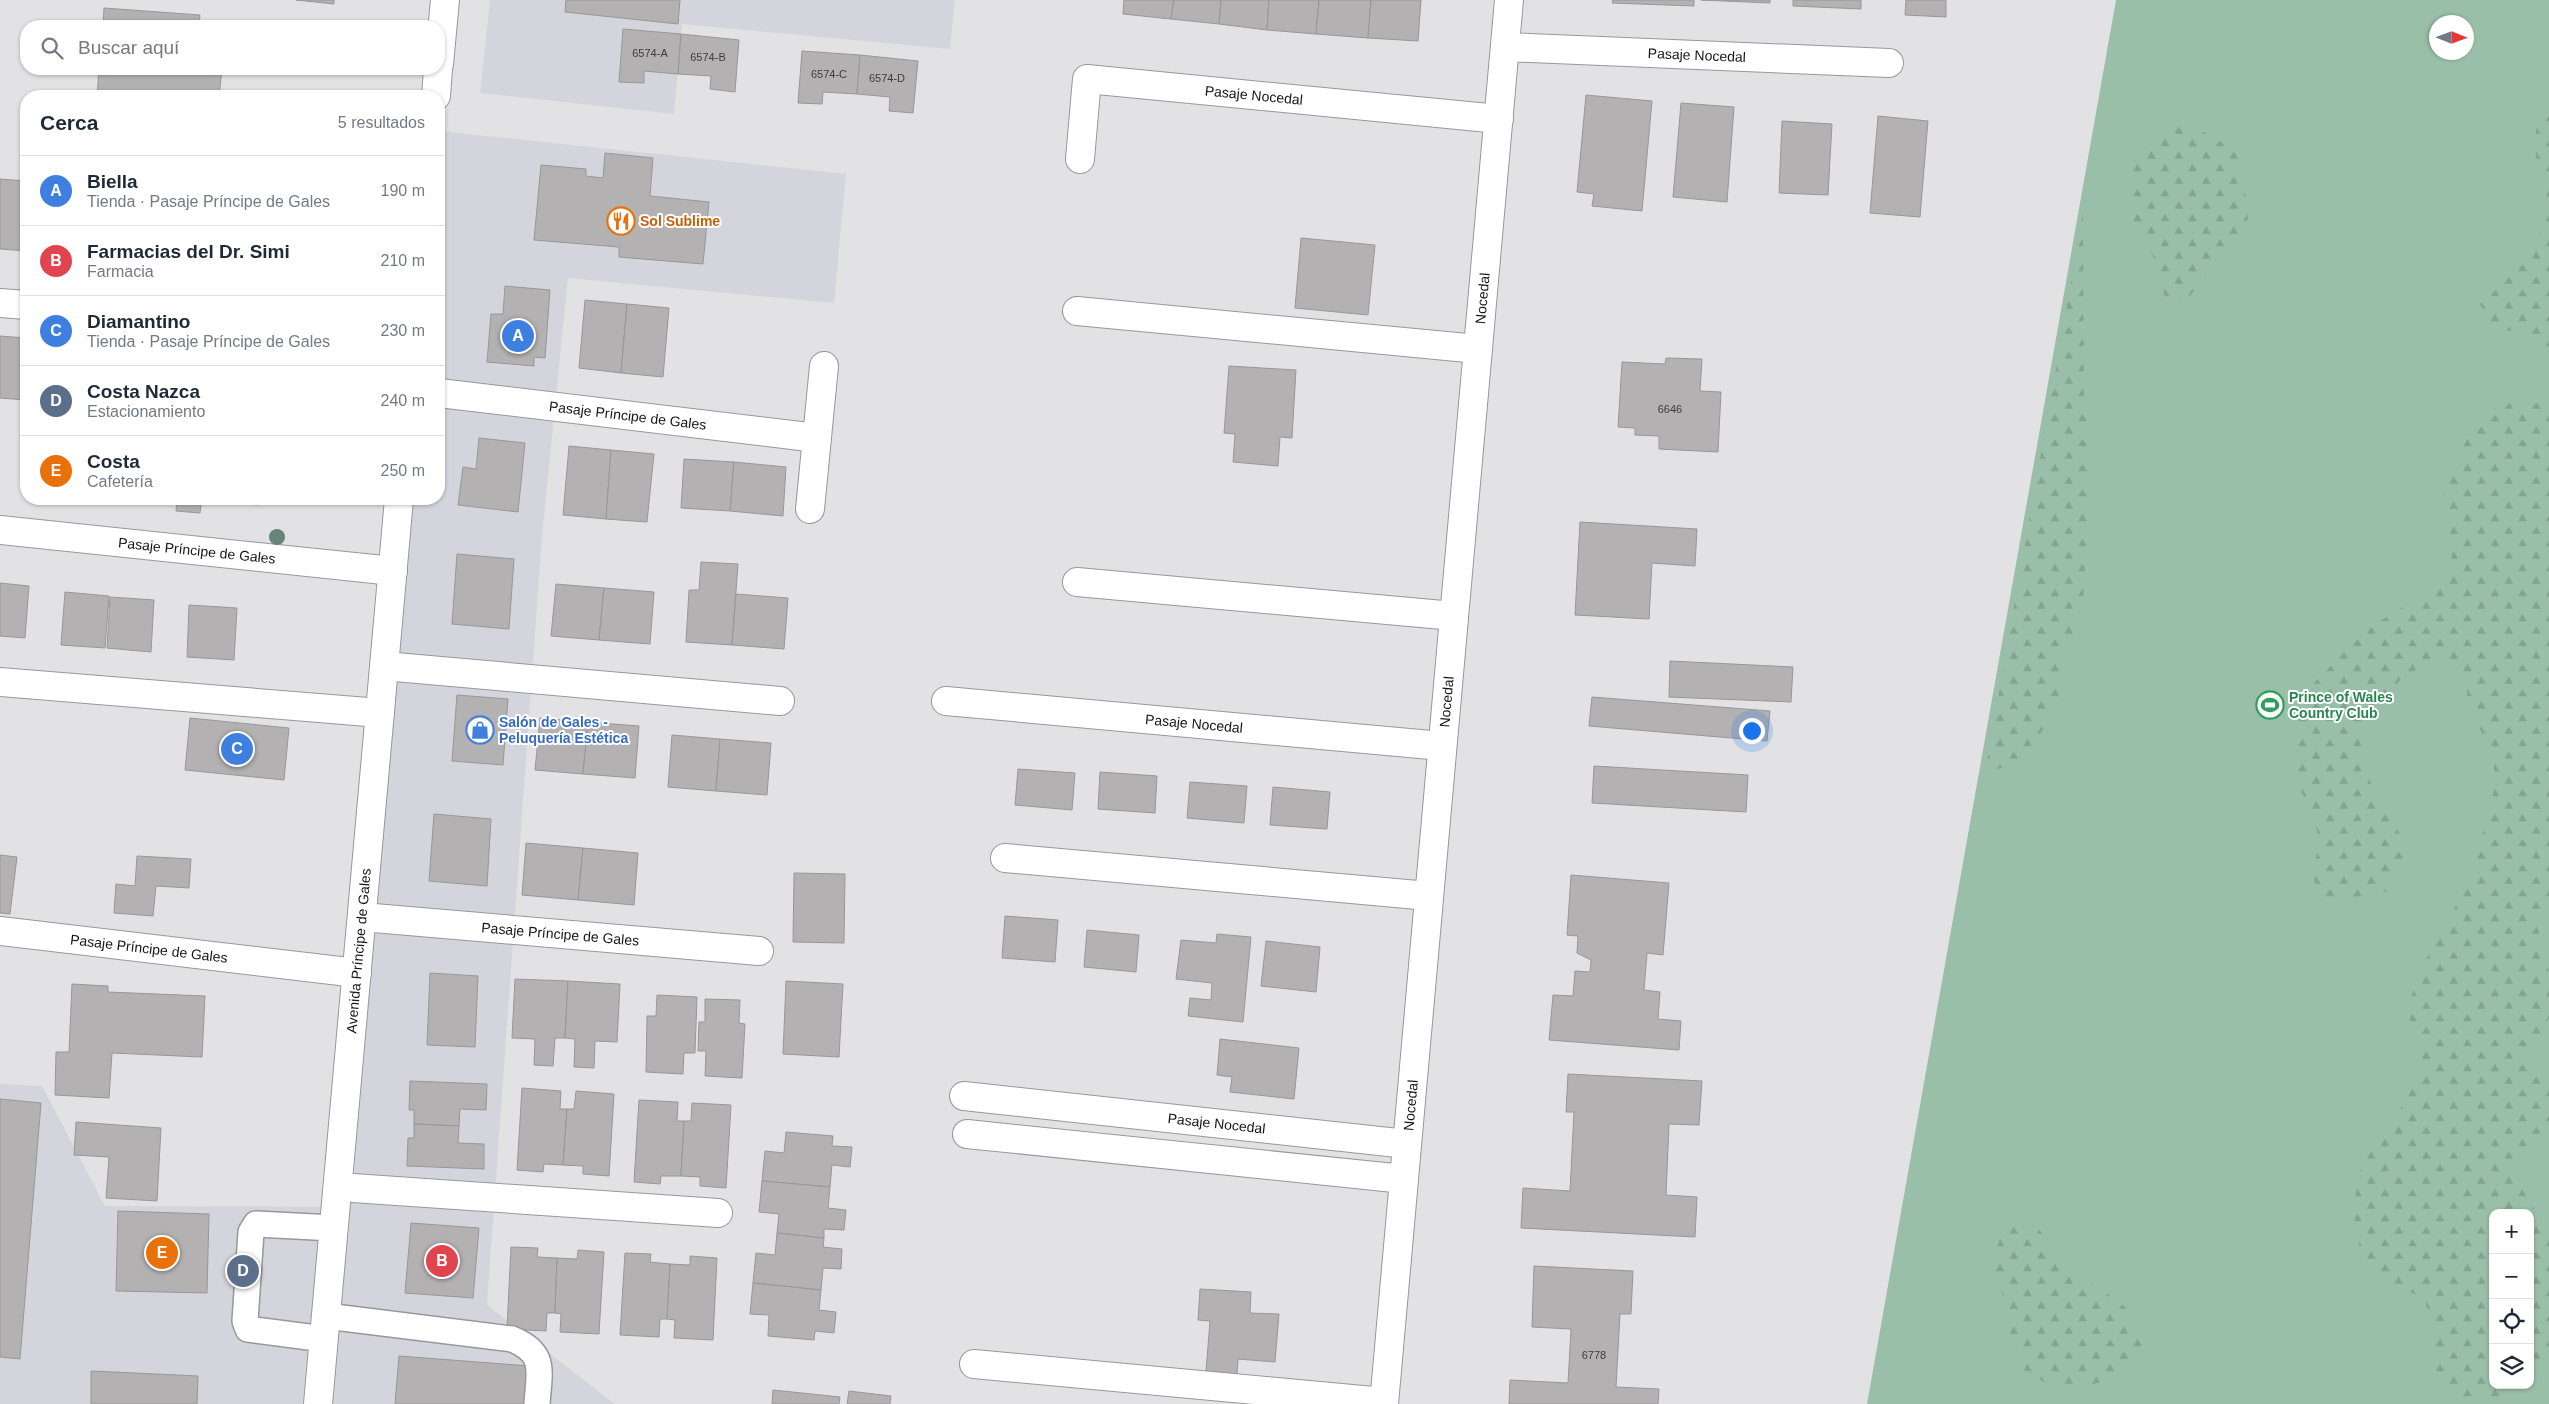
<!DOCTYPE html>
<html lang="es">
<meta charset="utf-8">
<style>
body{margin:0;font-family:Helvetica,sans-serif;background:#f6f6f7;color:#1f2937}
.controls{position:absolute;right:15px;bottom:15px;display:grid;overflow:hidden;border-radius:10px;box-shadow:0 1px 4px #0004}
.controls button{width:45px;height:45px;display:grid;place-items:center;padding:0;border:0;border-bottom:1px solid #e0e1e3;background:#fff;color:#1f2937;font:25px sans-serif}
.compass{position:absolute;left:2429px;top:15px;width:45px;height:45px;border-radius:50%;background:#fff;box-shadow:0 1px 4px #0004;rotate:91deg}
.you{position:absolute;left:1751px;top:730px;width:18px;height:18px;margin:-12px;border:4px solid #fff;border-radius:50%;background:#1a73e8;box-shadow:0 0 0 8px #1a73e833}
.badge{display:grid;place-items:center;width:32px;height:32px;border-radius:50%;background:#117fe6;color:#fff;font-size:16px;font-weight:700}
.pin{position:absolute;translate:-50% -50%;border:2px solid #fff;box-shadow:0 1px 5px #0006}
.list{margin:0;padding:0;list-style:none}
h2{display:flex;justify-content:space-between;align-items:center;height:65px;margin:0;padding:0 20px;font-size:21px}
h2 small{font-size:16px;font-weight:400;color:#747a83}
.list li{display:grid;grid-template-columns:32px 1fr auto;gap:15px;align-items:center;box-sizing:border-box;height:70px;padding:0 20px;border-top:1px solid #e0e1e3}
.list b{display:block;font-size:19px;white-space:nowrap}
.list p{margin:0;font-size:16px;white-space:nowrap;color:#747a83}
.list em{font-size:16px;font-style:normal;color:#747a83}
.icon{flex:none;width:28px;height:28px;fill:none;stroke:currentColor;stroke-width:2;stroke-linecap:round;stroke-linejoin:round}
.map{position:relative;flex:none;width:2549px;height:1404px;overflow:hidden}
.search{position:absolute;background:#fff;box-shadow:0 1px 4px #0004;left:20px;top:20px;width:425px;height:55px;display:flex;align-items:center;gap:12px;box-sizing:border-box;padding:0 18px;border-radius:20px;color:#747a83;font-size:19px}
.panel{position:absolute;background:#fff;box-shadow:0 1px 4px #0004;left:20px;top:90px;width:425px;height:415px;border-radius:20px}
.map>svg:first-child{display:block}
</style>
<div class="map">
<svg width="2549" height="1404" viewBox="0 0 2549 1404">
<defs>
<pattern id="forest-firs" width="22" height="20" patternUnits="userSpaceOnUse" patternTransform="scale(1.25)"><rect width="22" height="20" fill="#9abfa8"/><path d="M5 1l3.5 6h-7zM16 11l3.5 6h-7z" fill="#84a390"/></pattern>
</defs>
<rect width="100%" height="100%" fill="#e2e2e5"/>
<g fill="#d4d4dd">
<polygon points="490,0 955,0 950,49 682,24 674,114 480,93"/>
<polygon points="440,131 846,174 834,303 568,278 542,536 487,1305 615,1404 0,1404 0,1084 42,1086 105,1206 350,1207 408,499 439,499"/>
</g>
<path fill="#9abfa8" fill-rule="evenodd" d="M2116 0H2549V1404H1867ZM2436 22H2466V52H2436ZM2493 1213H2530V1385H2493Z"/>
<g fill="url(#forest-firs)">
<path d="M2549 103V348L2547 349 2527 334 2494 328 2480 304C2503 285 2538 251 2544 220 2549 178 2518 144 2549 103Z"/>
<path d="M2192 125 2241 154 2248 219 2223 259 2186 300 2169 306C2162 290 2159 275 2154 259 2149 245 2139 234 2133 222 2117 185 2139 152 2164 126Z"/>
<polygon points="2083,213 2084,403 2091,446 2083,605 2065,653 2063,696 2045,727 2020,762 1985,773"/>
<polygon points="2511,402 2549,404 2549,913 2538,929 2549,972 2549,1018 2531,1049 2530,1064 2549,1074 2549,1128 2537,1136 2514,1167 2523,1191 2549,1230 2549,1348 2530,1371 2530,1213 2493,1213 2493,1385 2520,1385 2513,1397 2475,1398 2450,1396 2433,1364 2433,1337 2425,1299 2387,1281 2363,1264 2354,1216 2356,1188 2365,1151 2389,1128 2416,1082 2418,1048 2408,1013 2416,977 2448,921 2474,868 2495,786 2493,753 2467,705 2467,675 2438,659 2406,675 2371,708 2365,739 2364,768 2382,806 2407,845 2393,890 2318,905 2313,870 2320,842 2311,809 2295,782 2292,738 2310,687 2357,639 2377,623 2453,575 2450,534 2442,499 2466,440"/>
<polygon points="2034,1222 2062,1261 2125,1307 2149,1354 2120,1377 2094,1384 2047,1384 2024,1370 2011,1339 2005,1303 1993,1265 2002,1228"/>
</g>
<g fill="#b3b1b2" stroke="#999697">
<polygon points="296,0 334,0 334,4"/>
<polygon points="566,0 680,0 678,24 565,12"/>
<polygon points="1124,0 1174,0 1171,19 1123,14"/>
<polygon points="1174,0 1221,0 1219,24 1171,19"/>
<polygon points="1221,0 1269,0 1267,30 1219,24"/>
<polygon points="1269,0 1319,0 1316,34 1267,30"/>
<polygon points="1319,0 1371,0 1368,38 1316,34"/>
<polygon points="1371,0 1421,0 1418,41 1368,38"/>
<polygon points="1613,0 1694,0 1694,6 1612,3"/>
<polygon points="1701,0 1770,0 1770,3"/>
<polygon points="1793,0 1861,0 1861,9 1793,6"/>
<polygon points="1906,0 1946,0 1946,17 1905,15"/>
<polygon points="104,8 200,15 199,26 103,26"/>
<polygon points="623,29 681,34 678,74 644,71 644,83 619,82"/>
<polygon points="681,34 739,40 735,92 710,89 711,76 678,74"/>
<polygon points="802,51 860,55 857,94 823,92 822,104 798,103"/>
<polygon points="860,55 918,61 913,113 889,111 890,97 857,94"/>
<polygon points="99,69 222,69 219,96 97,96"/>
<polygon points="1586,95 1652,101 1642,211 1592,206 1594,194 1577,192"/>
<polygon points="1681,103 1734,107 1727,202 1673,197"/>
<polygon points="1878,116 1928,121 1920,217 1870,213"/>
<polygon points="1782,121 1832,124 1828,195 1779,193"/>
<polygon points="605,153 653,158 650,196 709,202 703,264 619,257 619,247 534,240 541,165 586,169 586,176 603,178"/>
<polygon points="0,179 26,181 26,251 0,249"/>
<polygon points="1301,238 1375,245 1368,315 1295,308"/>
<polygon points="505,286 550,290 545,358 534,357 534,366 487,362 491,314 503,314"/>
<polygon points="585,300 627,304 621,373 579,368"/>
<polygon points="627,304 669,308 663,377 621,373"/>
<polygon points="0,336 26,338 26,400 0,398"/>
<polygon points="1666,358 1702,359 1700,391 1721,392 1718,452 1659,449 1659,436 1635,435 1635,428 1618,427 1622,362 1665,364"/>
<polygon points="1229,366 1296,370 1292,438 1280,437 1278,466 1233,462 1235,434 1224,433"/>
<polygon points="479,438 525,443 518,512 458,505 463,467 476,469"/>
<polygon points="569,446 611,450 606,519 563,515"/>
<polygon points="611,450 654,454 647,522 606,519"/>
<polygon points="684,459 734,462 730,511 681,508"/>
<polygon points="734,462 786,467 783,516 730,511"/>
<polygon points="164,499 202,499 200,513 176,511 177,500"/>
<polygon points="206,499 257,499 257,505"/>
<polygon points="1580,522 1697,529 1695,566 1652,563 1649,619 1575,615"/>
<polygon points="457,554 514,559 509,629 452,624"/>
<polygon points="701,562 738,564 732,645 686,642 689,590 699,590"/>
<polygon points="0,583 29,586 25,638 0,636"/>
<polygon points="556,584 604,588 599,640 551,636"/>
<polygon points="604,588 654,592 650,644 599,640"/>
<polygon points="65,592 109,596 105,648 61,645"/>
<polygon points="736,594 788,598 784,649 732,645"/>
<polygon points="110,597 154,600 151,652 107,648"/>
<polygon points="189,605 237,608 234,660 187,657"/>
<polygon points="1670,661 1793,667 1791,702 1669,697"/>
<polygon points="457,695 508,699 503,765 452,761"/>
<polygon points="1592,697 1770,711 1767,741 1589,726"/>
<polygon points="190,718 289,728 284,780 185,770"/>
<polygon points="540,718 588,722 583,774 535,770"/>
<polygon points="588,722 639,726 635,778 583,774"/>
<polygon points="672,735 720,739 716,791 668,787"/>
<polygon points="720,739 771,743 767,795 716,791"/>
<polygon points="1594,766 1748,775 1746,812 1592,803"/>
<polygon points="1018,769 1075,773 1072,810 1015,805"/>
<polygon points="1100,772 1157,776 1155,813 1098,809"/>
<polygon points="1190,782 1247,786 1244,823 1187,818"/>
<polygon points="1273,787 1330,792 1327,829 1270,825"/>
<polygon points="434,814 491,819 487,886 429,881"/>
<polygon points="526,843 583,848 578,900 522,895"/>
<polygon points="583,848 638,853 634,905 578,900"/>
<polygon points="0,855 17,857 10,914 0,913"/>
<polygon points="137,856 191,859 189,888 156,886 153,916 114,913 116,884 135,886"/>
<polygon points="794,873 845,874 844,943 793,942"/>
<polygon points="1571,875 1669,883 1663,955 1647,953 1644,990 1660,992 1658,1019 1681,1021 1679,1050 1549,1040 1553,995 1573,996 1575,971 1590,972 1591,960 1577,953 1578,936 1567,935"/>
<polygon points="1005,916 1058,920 1055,962 1002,958"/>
<polygon points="1087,930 1139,935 1136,972 1084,967"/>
<polygon points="1217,934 1251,937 1243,1022 1188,1016 1190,998 1211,1000 1212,983 1176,979 1181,940 1216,943"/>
<polygon points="1266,941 1320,947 1316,992 1261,986"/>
<polygon points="430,973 478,976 475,1047 427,1045"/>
<polygon points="515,979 568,981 565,1038 555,1038 553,1066 534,1065 535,1039 512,1038"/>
<polygon points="568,981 620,984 617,1042 595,1041 594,1068 574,1067 575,1039 565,1038"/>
<polygon points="786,981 843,984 839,1057 783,1054"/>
<polygon points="72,984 108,986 108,992 205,996 202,1057 112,1053 109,1098 55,1095 56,1052 69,1052"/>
<polygon points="657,995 697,997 695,1053 684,1053 683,1074 646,1072 647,1016 656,1016"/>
<polygon points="705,999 740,1000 739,1023 745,1024 742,1078 705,1076 706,1051 698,1051 699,1022 705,1022"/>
<polygon points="1220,1039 1299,1048 1294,1099 1230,1092 1232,1077 1217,1075"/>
<polygon points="1568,1074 1702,1081 1699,1125 1669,1124 1666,1195 1697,1197 1695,1237 1521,1228 1523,1188 1570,1191 1574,1112 1566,1112"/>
<polygon points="410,1081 487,1084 486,1110 460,1109 459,1126 414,1124 414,1110 409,1110"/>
<polygon points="522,1088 561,1091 560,1109 567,1109 563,1165 544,1164 543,1172 517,1170"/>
<polygon points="576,1091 614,1094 609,1176 583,1174 583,1166 563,1165 567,1109 574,1109"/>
<polygon points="0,1099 41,1103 20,1359 0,1357"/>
<polygon points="639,1100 678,1102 677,1121 684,1121 681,1176 661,1176 660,1184 634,1182"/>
<polygon points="692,1103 731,1105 726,1188 700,1186 700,1177 681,1176 684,1121 691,1121"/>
<polygon points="76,1122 161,1128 157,1201 106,1198 109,1157 74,1155"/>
<polygon points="414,1124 459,1126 458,1143 484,1144 484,1169 407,1166 408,1138 414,1138"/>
<polygon points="786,1132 833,1136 832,1146 852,1147 850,1167 832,1165 830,1187 762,1181 765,1151 784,1153"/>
<polygon points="762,1181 830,1187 828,1208 846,1210 844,1230 824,1229 824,1238 777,1233 779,1214 759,1212"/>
<polygon points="118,1211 209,1214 207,1293 116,1291"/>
<polygon points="411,1223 479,1228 473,1298 405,1293"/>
<polygon points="777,1233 824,1238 823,1247 842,1249 841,1269 823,1268 821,1290 753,1283 756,1253 775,1255"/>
<polygon points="511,1247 538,1248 537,1257 557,1258 555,1313 547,1313 546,1331 507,1329"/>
<polygon points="578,1250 604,1252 599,1334 560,1332 561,1314 555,1313 557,1258 577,1259"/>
<polygon points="625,1253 651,1254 650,1262 670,1264 667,1319 660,1319 659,1337 620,1335"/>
<polygon points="690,1256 717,1258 713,1340 674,1338 675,1320 667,1319 670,1264 690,1265"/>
<polygon points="1534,1266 1633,1271 1631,1314 1620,1314 1616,1387 1659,1389 1658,1404 1509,1404 1510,1380 1568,1383 1571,1329 1532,1327"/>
<polygon points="753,1283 821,1290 819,1310 836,1312 834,1333 815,1331 814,1340 768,1336 769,1315 750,1314"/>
<polygon points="1200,1289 1251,1292 1250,1313 1279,1314 1275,1362 1238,1359 1237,1374 1206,1371 1210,1321 1198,1320"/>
<polygon points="399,1356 530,1366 527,1404 395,1404"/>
<polygon points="91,1371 198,1376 197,1404 91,1404"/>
<polygon points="773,1390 840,1397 839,1404 772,1404"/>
<polygon points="849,1391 891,1396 890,1404 847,1404"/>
</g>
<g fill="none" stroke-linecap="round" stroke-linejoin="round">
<g stroke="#98989a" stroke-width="28">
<g id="lane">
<path d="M326 1316 512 1339C547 1353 539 1372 537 1404"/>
<polyline points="324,1339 248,1329 245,1321 251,1232 256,1224 334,1228"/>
</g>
</g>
<g stroke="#98989a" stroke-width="30">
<g id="street">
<path id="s1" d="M1505 47 1889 63"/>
<path id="s2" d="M1080 159 1087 79 1499 119"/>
<polyline points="0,303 26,305"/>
<polyline points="1077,311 1478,349"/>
<path id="s3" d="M439 393 817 438"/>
<polyline points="810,509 824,366"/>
<path id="s4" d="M0 530 393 571"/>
<polyline points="1077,582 1454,616"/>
<polyline points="384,666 780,701"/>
<polyline points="0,682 380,713"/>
<path id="s5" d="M946 701 1442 746"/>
<polyline points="1005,858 1429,896"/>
<path id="s6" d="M362 917 759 951"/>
<path id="s7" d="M0 931 357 973"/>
<path id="s8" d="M964 1096 1407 1144"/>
<polyline points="967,1134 1404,1179"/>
<polyline points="338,1187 718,1213"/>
<polyline points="974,1364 1384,1402"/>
<path id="s9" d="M1384 1404 1509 0"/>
</g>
</g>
<g stroke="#98989a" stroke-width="30">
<g id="secondary">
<polyline points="439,64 445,0"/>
<polyline points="436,96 438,69"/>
<path id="s10" d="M318 1404 399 499"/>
</g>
</g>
<use href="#lane" stroke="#fff" stroke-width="25"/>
<use href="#street" stroke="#fff" stroke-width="28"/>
<use href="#secondary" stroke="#fff" stroke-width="28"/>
</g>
<circle fill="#668478" cx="277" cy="537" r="8"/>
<defs>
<g id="restaurant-ring" transform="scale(1.4375)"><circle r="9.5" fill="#fff" stroke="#e8710a" stroke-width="1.5"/><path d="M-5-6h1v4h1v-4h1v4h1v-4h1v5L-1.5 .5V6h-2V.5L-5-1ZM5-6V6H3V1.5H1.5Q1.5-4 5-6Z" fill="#e8710a"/></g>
<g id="stadium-ring" transform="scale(1.4375)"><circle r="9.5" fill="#fff" stroke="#2e9e5b" stroke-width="1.5"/><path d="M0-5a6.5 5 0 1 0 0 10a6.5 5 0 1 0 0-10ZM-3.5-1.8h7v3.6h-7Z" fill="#2e9e5b"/></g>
<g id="shop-ring" transform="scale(1.4375)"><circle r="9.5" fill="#fff" stroke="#3f7fe0" stroke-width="1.5"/><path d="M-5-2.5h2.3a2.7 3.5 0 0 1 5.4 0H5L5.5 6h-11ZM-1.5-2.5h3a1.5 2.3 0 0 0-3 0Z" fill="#3f7fe0"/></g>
</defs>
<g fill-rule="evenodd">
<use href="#restaurant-ring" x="621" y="221"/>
<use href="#stadium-ring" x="2270" y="705"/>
<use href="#shop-ring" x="480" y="730"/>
</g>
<g text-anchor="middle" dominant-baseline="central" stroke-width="4" stroke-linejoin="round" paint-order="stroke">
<g font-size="11" fill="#3c3c3d">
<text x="650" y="53">6574-A</text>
<text x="708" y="57">6574-B</text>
<text x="829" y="74">6574-C</text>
<text x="887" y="78">6574-D</text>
<text x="1670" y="409">6646</text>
<text x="1594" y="1355">6778</text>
</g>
<g font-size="14" fill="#151516" stroke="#fff">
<text stroke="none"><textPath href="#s1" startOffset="192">Pasaje Nocedal</textPath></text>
<text stroke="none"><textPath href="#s2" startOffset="248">Pasaje Nocedal</textPath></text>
<text stroke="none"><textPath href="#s9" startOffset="1110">Nocedal</textPath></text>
<text stroke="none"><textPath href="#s3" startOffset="190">Pasaje Príncipe de Gales</textPath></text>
<text stroke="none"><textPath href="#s4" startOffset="198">Pasaje Príncipe de Gales</textPath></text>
<text stroke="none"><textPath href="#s9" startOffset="705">Nocedal</textPath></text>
<text stroke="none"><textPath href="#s5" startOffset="249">Pasaje Nocedal</textPath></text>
<text stroke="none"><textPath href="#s6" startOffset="199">Pasaje Príncipe de Gales</textPath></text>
<text stroke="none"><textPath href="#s7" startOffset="150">Pasaje Príncipe de Gales</textPath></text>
<text stroke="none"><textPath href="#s10" startOffset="455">Avenida Príncipe de Gales</textPath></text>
<text stroke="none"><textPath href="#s9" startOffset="300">Nocedal</textPath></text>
<text stroke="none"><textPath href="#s8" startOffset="254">Pasaje Nocedal</textPath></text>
</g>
<g font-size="14" font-weight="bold" fill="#c56008" stroke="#fff" text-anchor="start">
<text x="640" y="221">Sol Sublime</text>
</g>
<g font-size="14" font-weight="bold" fill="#27864d" stroke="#fff" text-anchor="start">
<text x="2289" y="697">Prince of Wales<tspan x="2289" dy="16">Country Club</tspan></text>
</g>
<g font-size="14" font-weight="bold" fill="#366cbe" stroke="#fff" text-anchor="start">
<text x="499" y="722">Salón de Gales -<tspan x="499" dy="16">Peluquería Estética</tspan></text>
</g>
</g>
</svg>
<div class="controls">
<button>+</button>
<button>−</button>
<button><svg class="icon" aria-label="locate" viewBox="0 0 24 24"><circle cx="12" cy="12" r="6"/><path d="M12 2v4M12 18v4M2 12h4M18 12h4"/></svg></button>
<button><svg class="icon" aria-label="layers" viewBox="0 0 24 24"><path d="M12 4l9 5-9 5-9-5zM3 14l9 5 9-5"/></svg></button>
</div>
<svg class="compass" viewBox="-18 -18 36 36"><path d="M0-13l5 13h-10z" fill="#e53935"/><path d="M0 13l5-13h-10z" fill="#747a83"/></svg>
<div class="you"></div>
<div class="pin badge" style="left:518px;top:336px;background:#3f7fe0">A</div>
<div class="pin badge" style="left:442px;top:1261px;background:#e0444e">B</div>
<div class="pin badge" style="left:237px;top:749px;background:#3f7fe0">C</div>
<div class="pin badge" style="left:243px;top:1271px;background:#5c6f8a">D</div>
<div class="pin badge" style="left:162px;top:1253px;background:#e8710a">E</div>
<div class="search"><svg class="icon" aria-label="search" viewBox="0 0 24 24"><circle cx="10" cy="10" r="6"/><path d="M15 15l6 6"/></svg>Buscar aquí</div>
<section class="panel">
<h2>Cerca<small>5 resultados</small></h2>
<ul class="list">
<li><span class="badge" style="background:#3f7fe0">A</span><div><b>Biella</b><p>Tienda · Pasaje Príncipe de Gales</p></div><em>190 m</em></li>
<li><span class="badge" style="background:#e0444e">B</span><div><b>Farmacias del Dr. Simi</b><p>Farmacia</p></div><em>210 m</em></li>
<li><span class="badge" style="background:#3f7fe0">C</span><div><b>Diamantino</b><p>Tienda · Pasaje Príncipe de Gales</p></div><em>230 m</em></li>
<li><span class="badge" style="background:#5c6f8a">D</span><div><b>Costa Nazca</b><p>Estacionamiento</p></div><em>240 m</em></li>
<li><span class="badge" style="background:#e8710a">E</span><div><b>Costa</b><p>Cafetería</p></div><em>250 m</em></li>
</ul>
</section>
</div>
